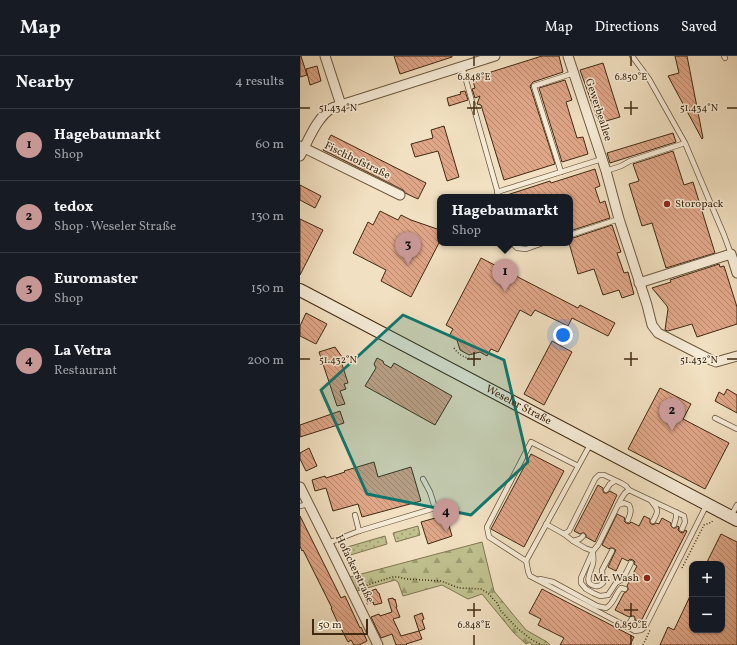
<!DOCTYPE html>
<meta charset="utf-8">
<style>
body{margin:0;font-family:Vollkorn,serif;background:#20242c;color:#f1f3f6}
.controls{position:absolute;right:12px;bottom:12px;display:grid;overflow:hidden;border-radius:8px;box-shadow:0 1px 3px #0004}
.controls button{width:36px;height:36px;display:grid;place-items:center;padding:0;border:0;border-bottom:1px solid #363941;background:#171b24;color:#f1f3f6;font:20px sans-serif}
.scale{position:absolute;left:12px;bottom:10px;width:56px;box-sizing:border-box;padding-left:4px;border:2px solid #402a12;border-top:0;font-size:11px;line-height:14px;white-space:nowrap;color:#402a12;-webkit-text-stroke:3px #f6ebd7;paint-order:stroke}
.you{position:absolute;left:263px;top:279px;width:14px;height:14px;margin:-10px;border:3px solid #fff;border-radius:50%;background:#1a73e8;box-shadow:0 0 0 6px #1a73e833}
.badge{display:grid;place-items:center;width:26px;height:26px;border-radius:50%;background:#c59692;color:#111;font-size:13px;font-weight:700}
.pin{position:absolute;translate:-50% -33px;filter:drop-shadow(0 1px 2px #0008)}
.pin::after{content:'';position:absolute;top:21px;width:14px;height:12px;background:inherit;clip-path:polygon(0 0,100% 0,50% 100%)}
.popup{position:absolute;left:137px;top:138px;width:136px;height:52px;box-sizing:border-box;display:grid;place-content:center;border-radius:8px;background:#171b24;filter:drop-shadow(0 1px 3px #0005);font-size:13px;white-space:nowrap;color:#9ea1a6}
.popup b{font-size:15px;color:#f1f3f6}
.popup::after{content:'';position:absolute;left:50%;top:100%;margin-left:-8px;border:8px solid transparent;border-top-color:#171b24}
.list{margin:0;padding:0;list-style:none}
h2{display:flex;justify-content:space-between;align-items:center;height:52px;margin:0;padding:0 16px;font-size:17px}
h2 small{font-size:13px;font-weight:400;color:#9ea1a6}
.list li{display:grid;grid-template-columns:26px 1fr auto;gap:12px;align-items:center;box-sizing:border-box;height:72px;padding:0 16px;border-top:1px solid #363941}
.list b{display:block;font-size:15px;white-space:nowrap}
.list p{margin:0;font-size:13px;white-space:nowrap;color:#9ea1a6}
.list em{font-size:13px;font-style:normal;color:#9ea1a6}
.map{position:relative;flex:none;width:437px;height:589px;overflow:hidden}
header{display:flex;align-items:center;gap:24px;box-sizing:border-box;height:56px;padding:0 20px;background:#171b24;border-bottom:1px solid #363941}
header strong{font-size:19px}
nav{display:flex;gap:22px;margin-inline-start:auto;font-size:14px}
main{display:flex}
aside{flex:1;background:#171b24}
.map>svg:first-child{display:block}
</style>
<header>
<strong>Map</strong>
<nav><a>Map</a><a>Directions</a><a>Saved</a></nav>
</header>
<main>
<aside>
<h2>Nearby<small>4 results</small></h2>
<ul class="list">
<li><span class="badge">1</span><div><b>Hagebaumarkt</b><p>Shop</p></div><em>60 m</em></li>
<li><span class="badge">2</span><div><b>tedox</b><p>Shop · Weseler Straße</p></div><em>130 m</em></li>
<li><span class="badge">3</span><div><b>Euromaster</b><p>Shop</p></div><em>150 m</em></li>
<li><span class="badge">4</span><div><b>La Vetra</b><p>Restaurant</p></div><em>200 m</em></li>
</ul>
</aside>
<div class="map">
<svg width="437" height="589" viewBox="0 0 437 589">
<defs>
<pattern id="grass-dots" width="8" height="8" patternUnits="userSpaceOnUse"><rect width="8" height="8" fill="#c0c18f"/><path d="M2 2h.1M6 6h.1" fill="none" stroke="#9d9d73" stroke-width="1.8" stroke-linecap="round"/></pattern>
<pattern id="forest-firs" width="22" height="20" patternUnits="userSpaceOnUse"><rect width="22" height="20" fill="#c0c18f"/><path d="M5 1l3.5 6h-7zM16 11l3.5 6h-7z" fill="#9d9d73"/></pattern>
<pattern id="building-back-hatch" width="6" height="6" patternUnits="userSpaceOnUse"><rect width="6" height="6" fill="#e0a688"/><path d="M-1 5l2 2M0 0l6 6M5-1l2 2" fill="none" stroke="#b7876e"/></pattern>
</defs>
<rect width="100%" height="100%" fill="#f1e0c1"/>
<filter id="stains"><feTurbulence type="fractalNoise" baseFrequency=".005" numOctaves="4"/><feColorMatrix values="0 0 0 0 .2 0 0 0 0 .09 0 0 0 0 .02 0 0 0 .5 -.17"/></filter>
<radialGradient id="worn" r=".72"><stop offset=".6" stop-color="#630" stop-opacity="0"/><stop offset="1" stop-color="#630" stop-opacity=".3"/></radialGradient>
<g fill="url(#grass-dots)" stroke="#807650">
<polygon points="118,470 120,479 96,486 93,477"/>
<polygon points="85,480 87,488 47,500 44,492"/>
</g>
<polygon fill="url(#forest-firs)" stroke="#807650" points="182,486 194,535 211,556 226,574 247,586 250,589 232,589 230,586 226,588 214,577 182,538 168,543 142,529 103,540 98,526 95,524 57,535 50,521"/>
<g fill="url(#building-back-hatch)" stroke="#402a12">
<polygon points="0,0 1,0 7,19 0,21"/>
<polygon points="94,0 152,0 152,1 100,18"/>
<polygon points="242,0 259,0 263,16 233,26 230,30 255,108 204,124 181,49 177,48 180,40 175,42 172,33 175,32 172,22"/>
<polygon points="375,0 387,0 403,82 402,83 368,20 379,17"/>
<polygon points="303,7 320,61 299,67 280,14"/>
<polygon points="17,10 21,25 10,29 6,13"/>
<polygon points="265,24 272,44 266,46 277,82 283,81 288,98 262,106 239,32"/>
<polygon points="165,35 168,44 149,50 147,42 161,38 160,36"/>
<polygon points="144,70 159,121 147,125 138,95 115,101 111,88 133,82 131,74"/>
<polygon points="373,77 376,86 310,107 307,97"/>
<polygon points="31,79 126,127 118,143 105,137 103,134 23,94"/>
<polygon points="373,95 384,129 393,126 415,197 366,212 352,167 342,170 329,128 339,125 333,108"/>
<polygon points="295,113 300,130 295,132 300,147 305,145 310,162 270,175 270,141 204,141 204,140 250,125 251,127"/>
<polygon points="0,129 21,140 15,152 0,144"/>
<polygon points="80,155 98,164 101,159 111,164 140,174 140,185 111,241 81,225 86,214 53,197 68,166 73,169"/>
<polygon points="0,163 23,174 0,219"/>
<polygon points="312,169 321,196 317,197 324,217 328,216 334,238 322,242 319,234 303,239 294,213 278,218 269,187 270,187 270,183"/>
<polygon points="181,202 278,252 280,249 315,267 308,280 272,262 268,270 235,254 231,260 220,254 198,296 191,293 187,300 180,296 169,299 160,294 157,284 149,280 153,273 146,269"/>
<polygon points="419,208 420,211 424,210 437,251 437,268 397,281 392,268 368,275 365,274 368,253 367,250 352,232 371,226 370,224"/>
<polygon points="6,257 27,268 16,288 0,280 0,270"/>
<polygon points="252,285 272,296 244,349 224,338"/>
<polygon points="35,291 42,301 40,302 48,327 44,328 46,333 40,335 45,348 37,350 19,296"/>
<polygon points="77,302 83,305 84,308 91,312 94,307 152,340 135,369 65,330 76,312 74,308"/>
<polygon points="360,332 391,348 383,363 429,387 405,433 328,393"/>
<polygon points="427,333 437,339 437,357 415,345 419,336 424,339"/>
<polygon points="40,355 44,367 0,381 0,369"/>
<polygon points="9,392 17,410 6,415 0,403 0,397"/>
<polygon points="231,398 264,415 224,491 191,473"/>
<polygon points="74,406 78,421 111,411 121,445 62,461 58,448 33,455 26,432 15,435 12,424 25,420 26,422 45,416 44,415"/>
<polygon points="298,429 303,432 303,435 304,437 307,437 310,435 317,439 295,486 286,481 286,479 284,477 282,477 280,478 274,475"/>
<polygon points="317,458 325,462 324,465 326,467 329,468 331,466 339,470 344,460 350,463 350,467 353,469 356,467 359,468 362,462 371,467 371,470 373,472 375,472 378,470 379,471 378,474 380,476 383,477 385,474 387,475 340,567 335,564 335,562 334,560 331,560 329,561 315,554 324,537 326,536 328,534 328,532 327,530 337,510 334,508 335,506 333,504 330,503 328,505 322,502 316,515 308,511 316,494 313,492 310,492 309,493 302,489"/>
<polygon points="146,459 152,480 128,488 121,466"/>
<polygon points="0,460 41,542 45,540 60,572 61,571 67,585 59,589 54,589 51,584 48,586 36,563 31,552 32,552 3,494 2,495 0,490"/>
<polygon points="421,478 437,486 437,589 360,589 368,571 374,574 392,536 392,574 422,574 422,508 406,508"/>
<polygon points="76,533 78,537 79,537 82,547 74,549 73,546 67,548 64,537"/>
<polygon points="242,533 334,581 330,589 260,589 264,582 238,569 241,563 229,557"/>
<polygon points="93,542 94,544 95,543 97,551 96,551 100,561 93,563 101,580 119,575 114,560 122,557 124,563 122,564 125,573 119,575 122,583 106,588 107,589 96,589 92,578 81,582 71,561 79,558 80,560 92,556 88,543"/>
</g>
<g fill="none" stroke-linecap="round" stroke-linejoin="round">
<g stroke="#6c583e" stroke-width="6">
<g id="service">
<polyline points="332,0 349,23 385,87 424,179 431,198"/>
<polyline points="424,0 425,2"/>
<polyline points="162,10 199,141"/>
<polyline points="306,115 321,110 330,105 385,87"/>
<polyline points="261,116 234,30 274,17"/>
<polyline points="197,136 302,103"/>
<polyline points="270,179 319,163"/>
<polyline points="212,187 217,192 226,193 243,187"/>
<polyline points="415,362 437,373"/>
<path d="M278 410 231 386 187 471 189 481 226 505C228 511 227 515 230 520L335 575 341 574 345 571 407 448"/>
<polyline points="306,434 310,428 315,425"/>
<path d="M352 446C359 454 358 456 353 465"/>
<path d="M318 449 324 447 329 449C332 454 330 459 328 464"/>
<polyline points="0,450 8,448"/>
<polyline points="431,460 437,449"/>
<polyline points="246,468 264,478 269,475 295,423 299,419 304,419 321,427 326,430 329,434 384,460 385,466 382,473"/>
<polyline points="374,469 376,462 376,456"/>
<polyline points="59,475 135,452 130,436 123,423"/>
<polyline points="264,478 273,485 280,483 283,480"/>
<polyline points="273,485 285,492 293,495 298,489 321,443 325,437 329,434"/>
<polyline points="28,487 59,475 55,459"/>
<polyline points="293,495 281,522 281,527 286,533 293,537 300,540 308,539 316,527 323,523 331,507"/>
<path d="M293 497C293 500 294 504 293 507 292 514 282 528 295 530 298 531 301 529 303 527L302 514 312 495"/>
<polyline points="226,505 291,387"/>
<path d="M240 523 253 526 297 550 306 552C314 548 315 538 321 532L325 533"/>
<polyline points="327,571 332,563"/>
</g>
</g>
<g stroke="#6c583e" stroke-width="11">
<g id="minor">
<polyline points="25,0 41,49"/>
<polyline points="268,0 306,115 319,163 347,249 352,269 358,277 411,304 416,306 437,300"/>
<polyline points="0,90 100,139"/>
<path d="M0 100C8 85 17 61 32 52 35 51 38 50 41 49L195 0"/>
<polyline points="339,227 431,198 437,217"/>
<polyline points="0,431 28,487 78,589"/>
</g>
</g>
<g stroke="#402a12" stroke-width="14">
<g id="secondary">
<path id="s1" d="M0 234 437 464"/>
</g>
</g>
<g stroke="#402a12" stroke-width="1.5" stroke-dasharray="1 2" stroke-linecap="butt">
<path d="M154 292C160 301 168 303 179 303"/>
<polyline points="382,512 404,469 412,466 413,463"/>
<polyline points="58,532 92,521 98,521 107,523 141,525 159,532 181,533 188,537 197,547 201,555 217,572 232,584 242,589"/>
<polyline points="343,589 350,574"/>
</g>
<use href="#service" stroke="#f6ebd7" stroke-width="4.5"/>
<use href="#minor" stroke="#f6ebd7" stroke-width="9"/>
<use href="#secondary" stroke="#f6ebd7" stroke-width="12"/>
</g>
<path fill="#0f766e" fill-opacity="0.2" stroke="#0f766e" stroke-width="3" stroke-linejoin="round" d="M103 259 204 304 228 406 171 459 67 438 21 334Z"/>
<path fill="none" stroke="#402a12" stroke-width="1.5" d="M174 0V10M331 0V10M174 45V59M331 45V59M0 52H10M167 52H181M324 52H338M427 52H437M174 296V310M331 296V310M0 303H10M167 303H181M324 303H338M427 303H437M174 547V561M331 547V561M167 554H181M324 554H338M174 579V589M331 579V589"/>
<g fill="#8f2418" stroke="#f6ebd7" stroke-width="1.5">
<circle cx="367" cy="148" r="4"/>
<circle cx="347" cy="522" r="4"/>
</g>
<g text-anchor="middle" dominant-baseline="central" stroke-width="3" stroke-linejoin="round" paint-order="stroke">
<g font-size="11" fill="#402a12" stroke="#f6ebd7">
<text transform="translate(298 54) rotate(72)">Gewerbeallee</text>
<text transform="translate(57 105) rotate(26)">Fischhofstraße</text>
<text stroke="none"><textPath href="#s1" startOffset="247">Weseler Straße</textPath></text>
<text transform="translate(54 513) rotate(64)">Hofackerstraße</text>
</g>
<g font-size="11" fill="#402a12" stroke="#f6ebd7" text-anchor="start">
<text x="375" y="148">Storopack</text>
<text x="339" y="522" text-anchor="end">Mr. Wash</text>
</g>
</g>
<g font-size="10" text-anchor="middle" fill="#402a12" stroke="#f6ebd7" stroke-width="3" stroke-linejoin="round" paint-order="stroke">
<text x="174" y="24">6.848°E</text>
<text x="331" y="24">6.850°E</text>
<text x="38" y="55">51.434°N</text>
<text x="399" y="55">51.434°N</text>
<text x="38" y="307">51.432°N</text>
<text x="399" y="307">51.432°N</text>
<text x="174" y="572">6.848°E</text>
<text x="331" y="572">6.850°E</text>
</g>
<rect width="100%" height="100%" filter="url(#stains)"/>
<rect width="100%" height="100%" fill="url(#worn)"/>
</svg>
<div class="controls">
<button>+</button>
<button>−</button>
</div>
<div class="scale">50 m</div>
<div class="you"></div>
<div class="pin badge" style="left:205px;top:236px">1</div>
<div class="popup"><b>Hagebaumarkt</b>Shop</div>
<div class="pin badge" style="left:372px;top:375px">2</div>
<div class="pin badge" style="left:108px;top:209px">3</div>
<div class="pin badge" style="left:146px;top:476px">4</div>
</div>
</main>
